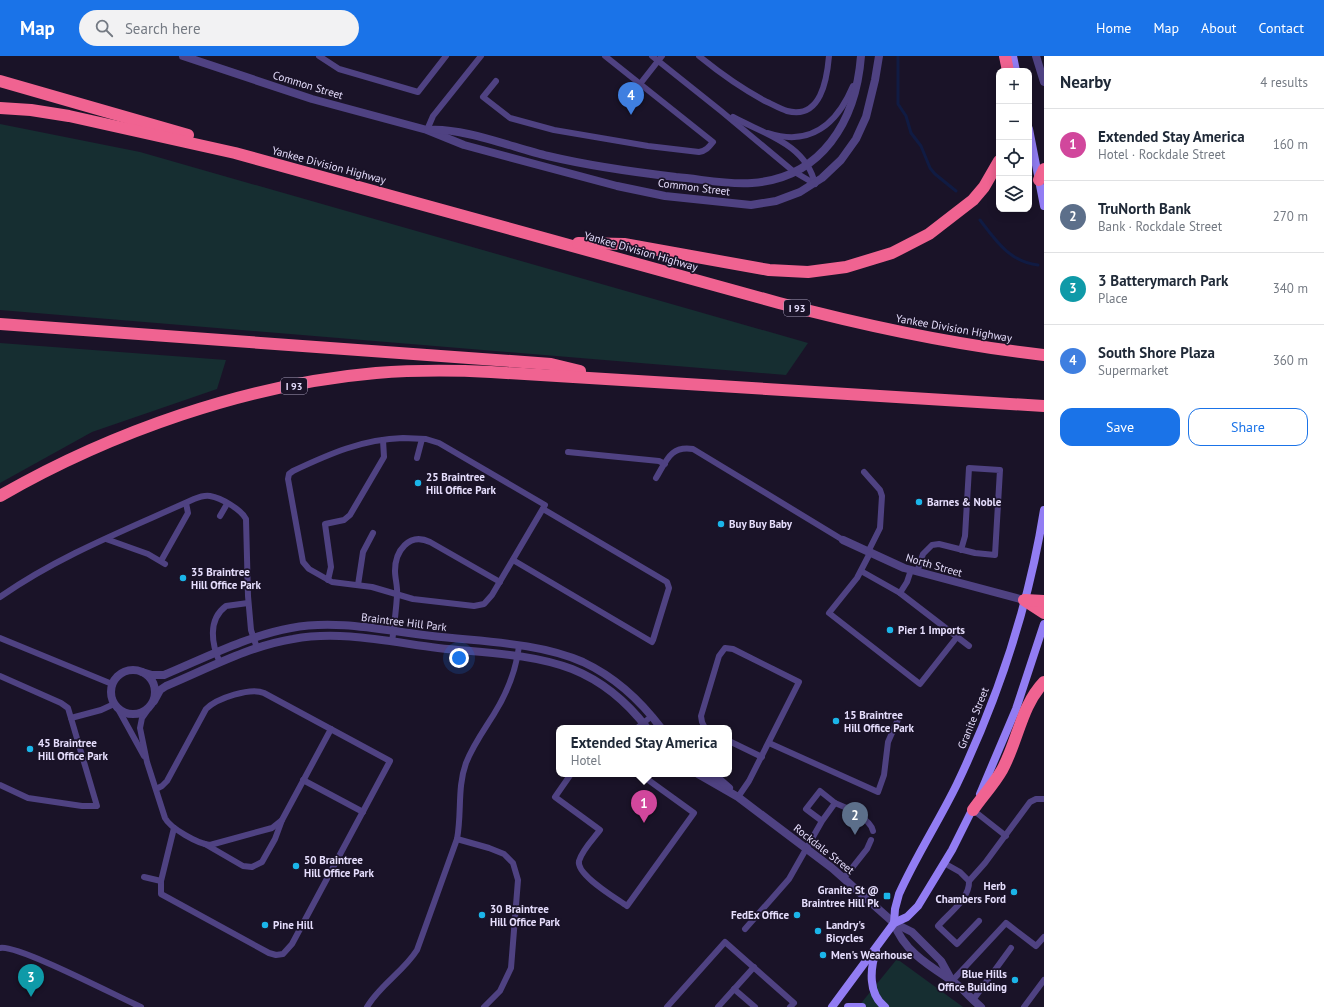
<!DOCTYPE html>
<meta charset="utf-8">
<style>
body{margin:0;font-family:"PT Sans",sans-serif;background:#f2f2f3;color:#1f2937}
.controls{position:absolute;right:12px;top:12px;display:grid;overflow:hidden;border-radius:8px;box-shadow:0 2px 10px #0003}
.controls button{width:36px;height:36px;display:grid;place-items:center;padding:0;border:0;border-bottom:1px solid #e0e1e3;background:#fff;color:#1f2937;font:20px sans-serif}
.you{position:absolute;left:459px;top:602px;width:14px;height:14px;margin:-10px;border:3px solid #fff;border-radius:50%;background:#1a73e8;box-shadow:0 0 0 6px #1a73e833}
.badge{display:grid;place-items:center;width:26px;height:26px;border-radius:50%;background:#1a73e8;color:#fff;font-size:13px;font-weight:700}
.pin{position:absolute;translate:-50% -33px;filter:drop-shadow(0 1px 2px #0008)}
.pin::after{content:'';position:absolute;top:21px;width:14px;height:12px;background:inherit;clip-path:polygon(0 0,100% 0,50% 100%)}
.popup{position:absolute;left:556px;top:669px;width:176px;height:52px;box-sizing:border-box;display:grid;place-content:center;border-radius:8px;background:#fff;filter:drop-shadow(0 1px 3px #0005);font-size:13px;white-space:nowrap;color:#747a83}
.popup b{font-size:15px;color:#1f2937}
.popup::after{content:'';position:absolute;left:50%;top:100%;margin-left:-8px;border:8px solid transparent;border-top-color:#fff}
.list{margin:0;padding:0;list-style:none}
h2{display:flex;justify-content:space-between;align-items:center;height:52px;margin:0;padding:0 16px;font-size:17px}
h2 small{font-size:13px;font-weight:400;color:#747a83}
.list li{display:grid;grid-template-columns:26px 1fr auto;gap:12px;align-items:center;box-sizing:border-box;height:72px;padding:0 16px;border-top:1px solid #e0e1e3}
.list b{display:block;font-size:15px;white-space:nowrap}
.list p{margin:0;font-size:13px;white-space:nowrap;color:#747a83}
.list em{font-size:13px;font-style:normal;color:#747a83}
.actions{display:flex;gap:8px;padding:12px 16px}
.actions a{flex:1;padding:9px 0;border:1px solid #1a73e8;border-radius:12px;text-align:center;font-size:14px;color:#1a73e8}
.actions .main{background:#1a73e8;color:#fff}
.icon{flex:none;width:22px;height:22px;fill:none;stroke:currentColor;stroke-width:2;stroke-linecap:round;stroke-linejoin:round}
.map{position:relative;flex:none;width:1044px;height:951px;overflow:hidden}
header{display:flex;align-items:center;gap:24px;box-sizing:border-box;height:56px;padding:0 20px;background:#1a73e8;color:#fff}
header strong{font-size:19px}
nav{display:flex;gap:22px;margin-inline-start:auto;font-size:14px}
.search{width:280px;height:36px;background:#f2f2f3;display:flex;align-items:center;gap:10px;box-sizing:border-box;padding:0 14px;border-radius:22px;color:#747a83;font-size:15px}
main{display:flex}
aside{flex:1;background:#fff}
.map>svg:first-child{display:block}
</style>
<header>
<strong>Map</strong>
<div class="search"><svg class="icon" aria-label="search" viewBox="0 0 24 24"><circle cx="10" cy="10" r="6"/><path d="M15 15l6 6"/></svg>Search here</div>
<nav><a>Home</a><a>Map</a><a>About</a><a>Contact</a></nav>
</header>
<main>
<div class="map">
<svg width="1044" height="951" viewBox="0 0 1044 951">
<rect width="100%" height="100%" fill="#1a1328"/>
<g fill="#162e31">
<polygon points="0,68 140,96 808,287 786,319 0,254"/>
<polygon points="0,287 226,304 217,333 92,376 0,427"/>
<polygon points="897,903 963,951 858,951"/>
</g>
<g fill="none" stroke-linecap="round" stroke-linejoin="round">
<g stroke="#101b43" stroke-width="3">
<polyline points="898,0 898,48 906,60 911,77 921,90 930,112 935,118 956,135"/>
<path d="M980 164C996 185 1010 206 1038 209"/>
</g>
<g stroke="#4f4282" stroke-width="6">
<polyline points="319,0 339,13 418,36 446,0"/>
<polyline points="652,0 721,55 793,115 815,128"/>
<path d="M699 0C721 18 739 31 765 45 772 48 780 53 787 55 821 64 827 23 829 0"/>
<path d="M496 25 483 41 510 62 554 74 648 90 699 96C706 95 709 91 713 86L605 0"/>
<polyline points="640,28 662,0"/>
<path d="M733 61C764 78 806 88 815 128"/>
<polyline points="427,74 433,60 481,0"/>
<path d="M768 77C810 91 837 68 853 30"/>
<path d="M403 382 426 383 439 387 545 449 492 539 484 548 474 550 413 543 372 531 332 526 309 513 303 506 288 423 289 418 293 415C329 398 363 383 403 382Z"/>
<polyline points="568,396 659,405 665,408"/>
<polyline points="417,402 422,383"/>
<polyline points="864,416 880,434 882,440 880,472 868,496"/>
<path d="M656 422C666 406 670 389 693 393L843 484"/>
<polyline points="220,460 227,448"/>
<polyline points="106,483 148,498 165,508"/>
<polyline points="870,497 857,522 829,557 920,628 957,581"/>
<polyline points="513,504 652,586 653,584 669,532 667,526 543,453"/>
<polyline points="161,505 188,457 186,447"/>
<polyline points="861,515 900,537 969,590"/>
<polyline points="917,516 923,498 932,489 939,488 975,497 995,499 1000,414 969,412 965,480 961,494"/>
<polyline points="328,524 331,511 325,468 344,464 350,459 384,401 383,384"/>
<polyline points="358,529 363,496 373,477"/>
<polyline points="900,537 907,526 911,514"/>
<path d="M0 541C60 499 128 473 194 443 199 441 205 439 210 440 221 442 241 453 246 463L248 540 251 574 257 592"/>
<polyline points="0,582 112,628"/>
<path d="M392 586C394 571 396 555 397 540 398 531 395 523 395 515 395 495 409 476 430 486L500 526"/>
<path d="M220 607C212 589 207 564 226 550L248 547"/>
<polyline points="0,620 61,647 68,652 97,750 82,750 28,742 0,729"/>
<polyline points="117,651 144,700"/>
<path d="M149 652 142 662 140 672 147 706 165 762C170 772 198 788 210 789L272 772 282 764"/>
<polyline points="71,662 101,654 114,648"/>
<polyline points="637,672 652,660"/>
<polyline points="705,672 702,666 701,660 719,600 725,592 733,593 799,626 749,725 738,741"/>
<polyline points="729,685 762,701"/>
<polyline points="769,687 878,736 884,719 888,686 899,661"/>
<path d="M571 718 555 741 600 774C594 782 582 794 579 805 576 819 616 842 627 850L694 757 640 718"/>
<polyline points="303,724 363,756"/>
<path d="M156 733 162 730 167 725 206 653C217 642 251 631 264 637L390 705 292 888 283 898 276 899 269 897 161 838V825L174 772"/>
<path d="M835 747C846 751 871 763 873 775"/>
<polyline points="973,754 1006,780"/>
<path d="M457 783C462 757 457 732 466 707 473 689 484 674 494 658 507 637 516 615 519 590"/>
<polyline points="205,788 243,810 252,811 262,806 275,783 282,764 331,673"/>
<path d="M944 807 960 816 969 825C970 843 949 857 938 870L957 888 979 865"/>
<polyline points="144,821 161,825"/>
<polyline points="844,822 867,793 871,784"/>
<polyline points="969,825 985,807 1030,746 1036,743 1044,743"/>
<polyline points="745,873 789,823 822,765 835,747 820,735 806,753 822,765"/>
<path d="M0 892C17 888 118 941 141 951"/>
<polyline points="952,925 1006,867 1036,890 1044,881"/>
<polyline points="734,933 755,951"/>
<polyline points="973,944 1011,892"/>
<path d="M367 951C380 929 404 915 417 894L457 783 489 792 504 798 513 807 518 824 511 912 500 935 484 951"/>
<polyline points="667,951 725,886 794,947 790,951"/>
<polyline points="718,951 754,911"/>
<polyline points="1024,951 1044,924"/>
</g>
<g stroke="#4f4282" stroke-width="8">
<polyline points="843,484 904,512 1024,544"/>
<circle cx="133" cy="636" r="22"/>
<path d="M142 616 152 619H164C205 602 247 580 291 572 337 563 386 575 432 580 482 586 537 586 583 606 615 621 640 644 661 672"/>
<path d="M154 645 160 634 166 630C207 613 249 590 293 583 340 574 391 586 438 592 482 597 530 597 572 613 602 625 627 646 647 672"/>
<polyline points="698,718 738,741 832,812 894,867 912,876 941,905 952,925"/>
<polyline points="713,718 729,732"/>
<path d="M894 867C903 894 928 909 951 924 962 931 971 943 981 951"/>
</g>
<g stroke="#4f4282" stroke-width="8">
<polyline points="183,0 312,43 427,74 464,89 617,130 665,140 751,149 776,145 800,136 822,122 841,104 856,83 866,61 875,24 879,0"/>
<polyline points="1036,0 1044,26"/>
<path d="M428 74C462 71 514 92 548 100 590 110 633 116 676 121 701 123 727 129 752 127 822 122 856 65 861 0"/>
</g>
<g stroke="#927df3" stroke-width="8">
<polyline points="1013,0 1016,15"/>
<polyline points="1029,73 1044,150"/>
<polyline points="980,738 1016,653 1044,568"/>
<path d="M894 867 895 853 899 838C916 800 939 765 957 728 998 642 1029 548 1044 454"/>
<path d="M876 895C870 913 868 938 885 951"/>
<polyline points="832,951 894,867 907,861 918,850 952,794 974,750"/>
<polyline points="848,951 862,951"/>
</g>
<g stroke="#f06391" stroke-width="12">
<polyline points="1005,0 1008,15"/>
<polyline points="0,25 188,79"/>
<path d="M0 52 31 54 69 60 235 97 779 247C866 270 955 289 1044 299"/>
<polyline points="1039,124 1044,113"/>
<polyline points="578,187 624,188 769,214 808,216 846,211 892,197 929,178 973,144 984,131 999,105"/>
<polyline points="0,268 551,308 580,315"/>
<path d="M0 440C111 376 248 328 376 317 414 314 452 314 491 316L1044 350"/>
<polyline points="1024,544 1044,557"/>
<polyline points="1025,544 1044,545"/>
<path d="M973 754C982 741 994 728 1002 714 1018 685 1021 650 1044 626"/>
</g>
</g>
<g fill="#1bb5e9" stroke="#1a1328" stroke-width="1.5">
<circle cx="418" cy="427" r="4"/>
<circle cx="919" cy="446" r="4"/>
<circle cx="721" cy="468" r="4"/>
<circle cx="183" cy="522" r="4"/>
<circle cx="890" cy="574" r="4"/>
<circle cx="836" cy="665" r="4"/>
<circle cx="30" cy="693" r="4"/>
<circle cx="296" cy="810" r="4"/>
<circle cx="1014" cy="836" r="4"/>
<rect x="883" y="836" width="8" height="8" rx="2"/>
<circle cx="482" cy="859" r="4"/>
<circle cx="797" cy="859" r="4"/>
<circle cx="265" cy="869" r="4"/>
<circle cx="818" cy="875" r="4"/>
<circle cx="823" cy="899" r="4"/>
<circle cx="1015" cy="924" r="4"/>
</g>
<g text-anchor="middle" dominant-baseline="central" stroke-width="3.5" stroke-linejoin="round" paint-order="stroke">
<g fill="#1a1328" stroke="#a8a0bc" stroke-width="1">
<rect x="784" y="244" width="26" height="16" rx="3"/>
<rect x="281" y="322" width="26" height="16" rx="3"/>
</g>
<g font-size="10" font-weight="bold" fill="#e5ddfc">
<text x="797" y="252">I 93</text>
<text x="294" y="330">I 93</text>
</g>
<g font-size="11" fill="#e5ddfc" stroke="#1a1328">
<text transform="translate(308 29) rotate(17)">Common Street</text>
<text transform="translate(329 109) rotate(15)">Yankee Division Highway</text>
<text transform="translate(694 131) rotate(7)">Common Street</text>
<text transform="translate(641 195) rotate(16)">Yankee Division Highway</text>
<text transform="translate(954 272) rotate(10)">Yankee Division Highway</text>
<text transform="translate(934 509) rotate(16)">North Street</text>
<text transform="translate(404 566) rotate(7)">Braintree Hill Park</text>
<text transform="translate(973 662) rotate(-68)">Granite Street</text>
<text transform="translate(824 793) rotate(38)">Rockdale Street</text>
</g>
<g font-size="11" font-weight="bold" fill="#e5ddfc" stroke="#1a1328" text-anchor="start">
<text x="426" y="421">25 Braintree<tspan x="426" dy="13">Hill Office Park</tspan></text>
<text x="927" y="446">Barnes &amp; Noble</text>
<text x="729" y="468">Buy Buy Baby</text>
<text x="191" y="516">35 Braintree<tspan x="191" dy="13">Hill Office Park</tspan></text>
<text x="898" y="574">Pier 1 Imports</text>
<text x="844" y="659">15 Braintree<tspan x="844" dy="13">Hill Office Park</tspan></text>
<text x="38" y="687">45 Braintree<tspan x="38" dy="13">Hill Office Park</tspan></text>
<text x="304" y="804">50 Braintree<tspan x="304" dy="13">Hill Office Park</tspan></text>
<text x="1006" y="830" text-anchor="end">Herb<tspan x="1006" dy="13">Chambers Ford</tspan></text>
<text x="879" y="834" text-anchor="end">Granite St @<tspan x="879" dy="13">Braintree Hill Pk</tspan></text>
<text x="490" y="853">30 Braintree<tspan x="490" dy="13">Hill Office Park</tspan></text>
<text x="789" y="859" text-anchor="end">FedEx Office</text>
<text x="273" y="869">Pine Hill</text>
<text x="826" y="869">Landry's<tspan x="826" dy="13">Bicycles</tspan></text>
<text x="831" y="899">Men's Wearhouse</text>
<text x="1007" y="918" text-anchor="end">Blue Hills<tspan x="1007" dy="13">Office Building</tspan></text>
</g>
</g>
</svg>
<div class="controls">
<button>+</button>
<button>−</button>
<button><svg class="icon" aria-label="locate" viewBox="0 0 24 24"><circle cx="12" cy="12" r="6"/><path d="M12 2v4M12 18v4M2 12h4M18 12h4"/></svg></button>
<button><svg class="icon" aria-label="layers" viewBox="0 0 24 24"><path d="M12 4l9 5-9 5-9-5zM3 14l9 5 9-5"/></svg></button>
</div>
<div class="you"></div>
<div class="pin badge" style="left:644px;top:767px;background:#d1479c">1</div>
<div class="popup"><b>Extended Stay America</b>Hotel</div>
<div class="pin badge" style="left:855px;top:779px;background:#5c6f8a">2</div>
<div class="pin badge" style="left:31px;top:941px;background:#0f9aa8">3</div>
<div class="pin badge" style="left:631px;top:59px;background:#3f7fe0">4</div>
</div>
<aside>
<h2>Nearby<small>4 results</small></h2>
<ul class="list">
<li><span class="badge" style="background:#d1479c">1</span><div><b>Extended Stay America</b><p>Hotel · Rockdale Street</p></div><em>160 m</em></li>
<li><span class="badge" style="background:#5c6f8a">2</span><div><b>TruNorth Bank</b><p>Bank · Rockdale Street</p></div><em>270 m</em></li>
<li><span class="badge" style="background:#0f9aa8">3</span><div><b>3 Batterymarch Park</b><p>Place</p></div><em>340 m</em></li>
<li><span class="badge" style="background:#3f7fe0">4</span><div><b>South Shore Plaza</b><p>Supermarket</p></div><em>360 m</em></li>
</ul>
<div class="actions"><a class="main">Save</a><a>Share</a></div>
</aside>
</main>
